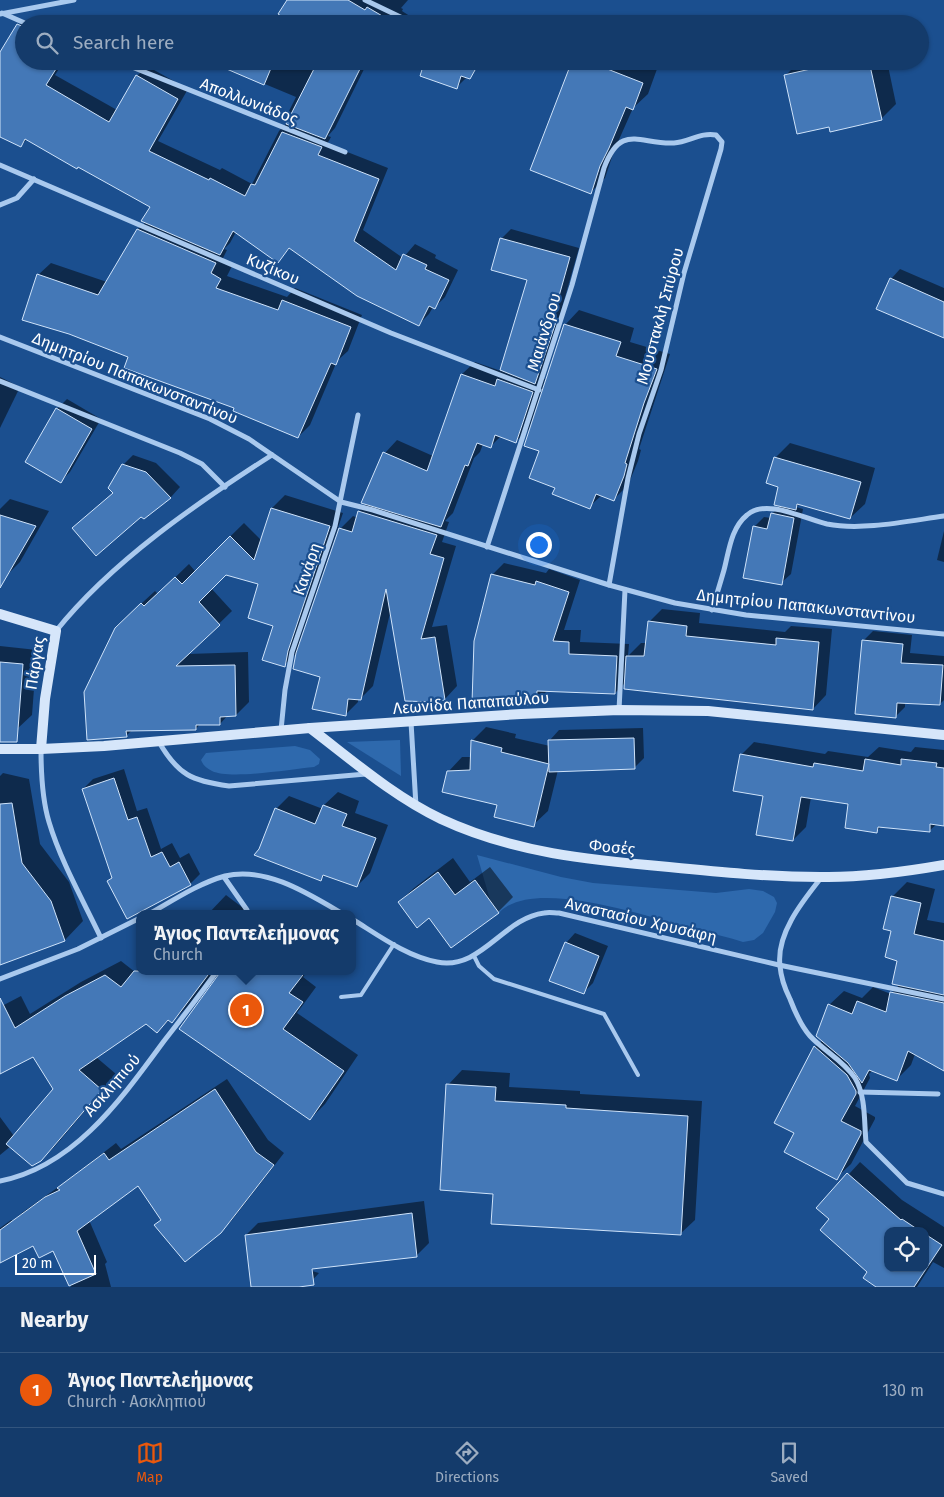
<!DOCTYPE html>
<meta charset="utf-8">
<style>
body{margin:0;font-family:"Fira Sans",sans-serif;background:#214673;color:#f1f3f6}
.controls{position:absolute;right:15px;bottom:15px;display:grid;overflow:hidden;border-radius:10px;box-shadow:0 1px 4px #0004}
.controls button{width:45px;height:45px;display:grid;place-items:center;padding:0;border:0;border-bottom:1px solid #33557e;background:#143b6b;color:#f1f3f6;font:25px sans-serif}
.scale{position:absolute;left:15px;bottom:12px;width:81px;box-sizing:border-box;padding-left:5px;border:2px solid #fff;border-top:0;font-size:14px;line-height:18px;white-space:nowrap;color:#fff;-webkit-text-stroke:4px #1b4f8f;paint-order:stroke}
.you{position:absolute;left:538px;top:544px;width:18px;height:18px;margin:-12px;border:4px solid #fff;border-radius:50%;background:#1a73e8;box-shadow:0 0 0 8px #1a73e833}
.badge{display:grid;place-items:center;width:32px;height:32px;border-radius:50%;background:#ea580c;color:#fff;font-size:16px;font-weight:700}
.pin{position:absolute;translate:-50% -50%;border:2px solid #fff;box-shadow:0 1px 5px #0006}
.popup{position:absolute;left:136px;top:910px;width:220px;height:65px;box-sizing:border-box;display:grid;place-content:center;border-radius:10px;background:#143b6b;filter:drop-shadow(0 1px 4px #0005);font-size:16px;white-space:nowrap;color:#9dadc1}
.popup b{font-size:19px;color:#f1f3f6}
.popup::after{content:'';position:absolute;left:50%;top:100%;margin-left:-10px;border:10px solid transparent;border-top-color:#143b6b}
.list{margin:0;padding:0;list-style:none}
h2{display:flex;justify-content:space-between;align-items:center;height:65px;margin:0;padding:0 20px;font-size:21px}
h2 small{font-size:16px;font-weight:400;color:#9dadc1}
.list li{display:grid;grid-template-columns:32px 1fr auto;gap:15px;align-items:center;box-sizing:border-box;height:75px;padding:0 20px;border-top:1px solid #33557e}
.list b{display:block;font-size:19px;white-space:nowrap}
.list p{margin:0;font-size:16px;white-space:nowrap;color:#9dadc1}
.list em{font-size:16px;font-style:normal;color:#9dadc1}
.icon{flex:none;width:28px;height:28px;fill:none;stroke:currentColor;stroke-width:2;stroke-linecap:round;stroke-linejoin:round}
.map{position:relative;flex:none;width:944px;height:1287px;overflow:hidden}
.search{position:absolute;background:#143b6b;box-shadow:0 1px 4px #0004;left:15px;right:15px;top:15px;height:55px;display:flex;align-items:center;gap:12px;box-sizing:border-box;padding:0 18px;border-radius:28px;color:#9dadc1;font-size:19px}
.sheet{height:140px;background:#143b6b}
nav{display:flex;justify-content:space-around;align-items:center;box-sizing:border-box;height:70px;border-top:1px solid #33557e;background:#143b6b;font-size:14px;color:#9dadc1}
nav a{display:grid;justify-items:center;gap:2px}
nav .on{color:#ea580c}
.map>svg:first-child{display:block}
</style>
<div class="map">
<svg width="944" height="1287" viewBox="0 0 944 1287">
<rect width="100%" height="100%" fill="#1b4f8f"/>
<g fill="#2e69ad">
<polygon points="400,740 401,776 347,742"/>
<path d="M295 746 310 750 320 759 319 764 314 767C291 769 230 780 212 771 206 768 203 765 201 760L206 753Z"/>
<path d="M477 855 561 877 593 883 716 893 749 889 763 891 774 897 777 903 775 912 763 933 754 940 743 942C728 937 712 934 696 929 652 918 546 881 506 907 502 909 498 914 495 917Z"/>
</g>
<g fill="#0007" fill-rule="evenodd">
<polygon points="288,0 408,0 401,8 403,9 402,11 422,24 274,24"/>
<polygon points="224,15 244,24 216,24"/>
<polygon points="25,20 32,24 24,24 24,61 64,61 55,75 117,110 137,76 147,66 188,89 158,141 220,170 222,168 252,184 279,131 287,123 284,121 296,97 210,61 368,61 335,128 328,136 331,137 327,144 388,168 363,230 403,258 415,244 436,255 435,258 458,270 445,297 434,308 433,307 429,314 419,324 290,248 278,261 236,232 230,243 224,249 227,250 222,260 232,266 227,276 287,297 295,288 362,315 348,351 337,361 310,425 298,437 130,356 38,275 51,263 107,282 138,229 146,222 151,206 27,139 21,146 0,136 0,54 15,30"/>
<polygon points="422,61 472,61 466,78 456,88"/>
<polygon points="573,61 638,61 657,69 648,94 633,108 614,151 605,178 591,192"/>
<polygon points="800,61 887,61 896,104 881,119 830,126 786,75"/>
<polygon points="511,229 579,248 561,311 540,378 545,379 529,429 516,441 501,436 491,446 483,444 480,452 474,458 453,513 445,521 449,522 442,542 456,546 432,627 447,625 457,686 445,699 434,701 391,609 373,686 361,698 358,698 358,702 345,715 321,676 298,652 284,665 274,625 260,583 225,574 211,588 232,611 188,654 248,652 249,702 236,715 228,715 220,724 200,724 196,729 132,730 126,736 85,693 118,625 155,591 158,594 189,564 195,571 244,523 262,541 272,508 285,495 343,513 301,636 299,643 301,643 340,529 353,516 358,518 359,511 368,503 385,453 397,440 433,456 462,374 475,362 501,371 529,279 501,239"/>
<polygon points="900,269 944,288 944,337 891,279"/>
<polygon points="579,310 634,328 630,342 670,354 639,449 641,450 638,461 628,485 614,499 602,495 589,507 556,487 541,450 565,325"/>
<polygon points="0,377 20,387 0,428"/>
<polygon points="67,399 101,419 70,472 60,482 57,409"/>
<polygon points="790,443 875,468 865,504 850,518 800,504 796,507 803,509 791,574 781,583 754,527 764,517 771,518 772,514 781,505 775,458"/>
<polygon points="133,455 156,463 180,487 171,497 144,517 114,492 123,465"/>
<polygon points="10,499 49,511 20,562 5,577 0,575 0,509"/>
<polygon points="944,531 944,562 937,560"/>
<polygon points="504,563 546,573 549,569 580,580 564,630 581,630 580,642 629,644 628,656 641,643 647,643 649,622 662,609 700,613 699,623 785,632 791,626 832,629 826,695 813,709 626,682 615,693 547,691 535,704 492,575"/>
<polygon points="873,631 912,635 910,653 944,656 944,700 940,704 905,702 905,707 895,717 863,641"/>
<polygon points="0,646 37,650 32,715 17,729 0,728"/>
<polygon points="486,727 516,734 515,738 550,746 550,740 559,730 643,728 644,758 634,768 558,770 548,811 533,825 448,772 462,757 471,757 472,741"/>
<polygon points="754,742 825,754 828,751 868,757 879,747 911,752 915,747 944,750 944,824 937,824 929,831 882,826 876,832 850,803 811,797 806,827 793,840 764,795 741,755"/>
<polygon points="124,769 137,811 147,808 161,849 172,843 180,858 189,853 200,874 190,884 109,881 112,877 83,789 93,779"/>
<polygon points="3,773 29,779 40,844 69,882 83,921 65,940 0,962 0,776"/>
<polygon points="338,792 359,801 355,813 388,825 370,873 357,886 325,875 321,879 260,849 276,809 289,796 323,809 324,805"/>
<polygon points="453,858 470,882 490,867 513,897 498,912 452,947 429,917 399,902 414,888"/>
<polygon points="907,882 935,889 927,920 944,923 944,1070 915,1054 911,1065 897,1079 873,1070 869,1074 870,1078 855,1106 875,1117 875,1119 851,1164 836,1178 795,1133 776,1123 815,1047 823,1040 829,1005 844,991 862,998 873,987 891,994 900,984 899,960 893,930 892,897"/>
<polygon points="226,895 251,914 208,914"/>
<polygon points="575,933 608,946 593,983 583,993 566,943"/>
<polygon points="121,961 135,972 140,966 140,971 214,971 187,1007 172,1022 169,1020 157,1032 146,1023 96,1057 116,1074 56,1145 41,1160 11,1146 0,1155 0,1117 14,1136 54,1089 34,1056 0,1073 0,1007 21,996 30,1014 81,982"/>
<polygon points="222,971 308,971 303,977 316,987 297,1013 358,1055 325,1104 310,1119"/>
<polygon points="462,1070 510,1073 509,1087 580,1091 580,1094 702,1101 695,1220 680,1234 494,1192 448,1085"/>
<polygon points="227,1079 268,1140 284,1153 232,1220 220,1232 156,1225 162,1219 139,1184 89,1220 107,1262 105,1264 111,1287 71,1287 54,1250 34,1244 0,1262 0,1228 11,1220 13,1221 23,1212 64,1183 116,1143 121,1149"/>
<path d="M860 1162 902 1200 944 1227V1268L933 1262 917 1287H878L831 1219 818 1208ZM888 1231H925V1268H888Z"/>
<polygon points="424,1201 429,1243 416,1256 305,1269 319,1273 308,1285 289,1287 252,1287 246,1235 258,1223"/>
</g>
<g fill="#4478b7" stroke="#cfe3fa">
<polygon points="287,0 348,0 365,10 367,7 396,24 294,24 278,14"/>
<polygon points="17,24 24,27 24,61 61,61 46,85 109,122 136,75 178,99 149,151 209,180 210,178 245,196 251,184 255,185 282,132 322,147 318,155 379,179 354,241 396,270 403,254 427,265 425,269 449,280 435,309 429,306 419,326 357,296 289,248 278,263 233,231 220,255 141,221 150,207 78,167 77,169 25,139 21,147 0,137 0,52"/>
<polygon points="208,61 274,61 264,85"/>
<polygon points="318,61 364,61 325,139 286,124"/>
<polygon points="418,61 460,61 475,70 470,79 461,76 457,89 420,76 424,63"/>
<polygon points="572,61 587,61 643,83 633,110 626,107 609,148 600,166 591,194 530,170"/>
<polygon points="846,61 869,61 882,120 830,132 829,127 797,134 784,75"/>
<polygon points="137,229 216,263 211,273 221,279 216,288 278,310 282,300 351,327 336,365 331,363 298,438 233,411 234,408 124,368 128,357 69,334 22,320 37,274 98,295"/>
<polygon points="500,238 570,257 552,321 556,322 535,384 500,370 527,280 491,270"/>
<polygon points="890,278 944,302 944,338 876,309"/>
<polygon points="564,324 621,342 616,356 657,369 644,403 625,463 627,464 624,476 614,501 596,494 590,509 552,494 555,488 529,478 539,451 524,446"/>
<polygon points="461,374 495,386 497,379 533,392 516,443 495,435 491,448 477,443 468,466 465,465 441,527 361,503 383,452 427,471"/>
<polygon points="56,408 92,429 61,483 25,462"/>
<polygon points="774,457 861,482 850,519 797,504 796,510 774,505 778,487 766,483"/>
<polygon points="122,464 146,472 171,498 144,519 141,517 96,556 72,528 113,493 108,488"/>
<polygon points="271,508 330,526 288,651 285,667 262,660 273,626 248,618 258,584 226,575 199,602 220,625 176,666 235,665 236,716 220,717 220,725 196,725 196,730 126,731 127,737 87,740 84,692 115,628 141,603 144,606 175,577 182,584 230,536 254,560"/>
<polygon points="358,511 437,535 430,554 444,558 421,639 435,637 445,700 434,702 405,701 386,589 361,700 348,699 346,716 312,709 320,677 293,669 296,653 339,528 352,532"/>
<polygon points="771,513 794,518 782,585 743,578 753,526 767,529"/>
<polygon points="0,515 36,526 0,588"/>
<polygon points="491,574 535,585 536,581 569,592 553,641 569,642 569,654 617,656 615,694 537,691 536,705 472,703 474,641"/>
<polygon points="648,621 687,626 686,636 776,645 776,638 819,642 813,710 624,689 626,656 644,656"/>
<polygon points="862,640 903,644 901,663 943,665 940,705 897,703 896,718 855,714"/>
<polygon points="0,662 23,664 17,742 0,742"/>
<polygon points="634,738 635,769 549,772 548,740"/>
<polygon points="471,740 502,748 501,752 549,764 534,827 494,817 497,805 442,792 447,771 470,770"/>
<polygon points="740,754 813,767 814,763 863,771 865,759 901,765 901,759 937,763 936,767 944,768 944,826 930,824 930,832 878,827 877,833 845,828 848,804 801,797 793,841 756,835 763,796 733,791"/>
<polygon points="114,778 128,820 137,817 151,857 162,852 170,867 179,862 191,885 127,919 107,881 112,878 82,789"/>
<polygon points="12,803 22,863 51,901 65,941 0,965 0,804"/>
<polygon points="323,805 347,814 342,826 376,838 357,887 323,875 321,881 254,855 259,849 275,808 315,824"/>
<polygon points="438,872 455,895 475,880 499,913 451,948 429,918 417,928 398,902"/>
<polygon points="891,896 921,903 914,934 944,941 944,995 892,984 897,961 885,957 891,931 883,929"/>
<polygon points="565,942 599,956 584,994 549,981"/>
<polygon points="134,971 211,971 172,1023 168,1020 157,1033 146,1024 79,1070 102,1090 41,1161 32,1166 6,1144 53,1089 33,1057 0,1074 0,998 15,1028 65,996 105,975 121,987"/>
<polygon points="221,971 306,971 289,993 303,1002 283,1029 344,1071 310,1120 179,1029"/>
<polygon points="890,992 944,1003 944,1071 908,1051 897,1081 869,1070 862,1083 848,1063 816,1036 828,1004 852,1014 857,1001 886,1012"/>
<polygon points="814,1046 847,1075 856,1091 856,1094 841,1121 861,1131 861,1134 837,1180 784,1152 794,1133 774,1123"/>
<polygon points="446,1084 496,1087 495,1101 566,1105 566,1108 688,1116 681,1235 491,1224 493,1194 440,1190"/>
<polygon points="215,1089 256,1152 274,1165 221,1233 185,1262 154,1225 161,1220 138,1186 77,1231 96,1274 69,1286 53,1251 39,1258 33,1246 0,1263 0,1230 45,1197 60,1190 57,1188 104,1153 109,1160"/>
<polygon points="847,1173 901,1220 902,1219 920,1231 888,1231 888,1268 925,1268 925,1234 942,1245 914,1287 876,1287 863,1278 867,1272 820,1230 829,1219 816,1208"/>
<polygon points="412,1213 417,1257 312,1269 314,1285 299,1287 251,1287 245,1235"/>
</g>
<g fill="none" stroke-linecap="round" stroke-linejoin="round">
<g stroke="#a9c9ee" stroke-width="4">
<polyline points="474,956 479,966 494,979 604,1014 638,1075"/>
<polyline points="341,997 361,995 394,944"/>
</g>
<g stroke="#a9c9ee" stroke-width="5">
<polyline points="365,0 415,24"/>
<polyline points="2,13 27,24"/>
<polyline points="0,14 74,0"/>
<polyline points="117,61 345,152"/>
<polyline points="0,165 391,333 539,390"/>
<polyline points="0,205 17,198 34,179"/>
<polyline points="0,337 210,419 249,439 341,502 373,510 609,585 675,603 746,615 944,634"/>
<polyline points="0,381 180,453 202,464 225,487"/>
<path d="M487 547 572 285 604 168C621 122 640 145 674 143 689 142 701 132 716 135L722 142 721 149 684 273 661 370 639 434 628 478 609 585"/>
<path d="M712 610C716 597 720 584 724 570 729 551 731 528 747 515 766 498 805 519 827 524 862 531 908 521 944 516"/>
<path d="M56 631C112 561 197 503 272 455"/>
<polyline points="619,710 625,590"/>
<polyline points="411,722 416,806"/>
<polyline points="281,730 285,690 292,652 335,526 358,415"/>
<path d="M159 742C178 775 192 781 229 786L366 774"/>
<path d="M41 749C41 774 42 799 49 822 61 862 83 900 101 938"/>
<polyline points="224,877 247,910 247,914"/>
<path d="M821 878C802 902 776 934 780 966 781 978 785 989 790 999 795 1012 801 1026 810 1036 824 1051 844 1061 855 1078 866 1096 864 1122 866 1142L907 1183 944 1194"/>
<path d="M149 914C172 901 199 883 225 876 266 866 309 894 343 914"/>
<path d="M352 919C378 935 406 956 437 962 481 971 503 918 544 913 549 912 554 913 559 913L779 965 944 999"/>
<polyline points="0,979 78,949 140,918"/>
<polyline points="860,1092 938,1094"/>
<path d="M0 1181C74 1167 122 1098 164 1041 182 1018 200 995 217 971"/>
</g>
<g stroke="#d6e6fa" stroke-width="10">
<polyline points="0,614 56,631 45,699 41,749"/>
<path d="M310 728C352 760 393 796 441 819 514 853 589 860 669 867 719 872 769 877 820 877 861 878 904 872 944 865"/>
<polyline points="0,749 41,749 104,746 310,728 521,714 619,710 708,711 944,735"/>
</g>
</g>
<g text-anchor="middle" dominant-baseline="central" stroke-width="4.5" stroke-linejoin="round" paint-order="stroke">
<g font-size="16" fill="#fff" stroke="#1b4f8f">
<text transform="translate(249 101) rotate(21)">Απολλωνιάδος</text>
<text transform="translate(273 269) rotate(23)">Κυζίκου</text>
<text transform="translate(660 316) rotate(-75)">Μουστακλή Σπύρου</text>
<text transform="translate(544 332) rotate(-73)">Μαιάνδρου</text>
<text transform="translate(135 378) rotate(22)">Δημητρίου Παπακωνσταντίνου</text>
<text transform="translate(307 569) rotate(-71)">Κανάρη</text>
<text transform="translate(806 606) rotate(6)">Δημητρίου Παπακωνσταντίνου</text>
<text transform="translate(35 663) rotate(-81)">Πάργας</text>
<text transform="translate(471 703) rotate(-4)">Λεωνίδα Παπαπαύλου</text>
<text transform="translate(612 847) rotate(6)">Φοσές</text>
<text transform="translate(641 920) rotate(13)">Αναστασίου Χρυσάφη</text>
<text transform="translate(112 1085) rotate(-49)">Ασκληπιού</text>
</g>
</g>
</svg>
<div class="controls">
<button><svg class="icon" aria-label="locate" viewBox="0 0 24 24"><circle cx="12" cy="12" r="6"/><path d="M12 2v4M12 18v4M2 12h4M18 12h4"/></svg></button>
</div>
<div class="scale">20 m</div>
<div class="you"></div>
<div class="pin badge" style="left:246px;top:1010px">1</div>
<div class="popup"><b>Άγιος Παντελεήμονας</b>Church</div>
<div class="search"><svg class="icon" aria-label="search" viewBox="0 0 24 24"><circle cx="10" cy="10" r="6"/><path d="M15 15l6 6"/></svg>Search here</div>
</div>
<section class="sheet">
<h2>Nearby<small></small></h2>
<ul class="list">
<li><span class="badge">1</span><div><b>Άγιος Παντελεήμονας</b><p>Church · Ασκληπιού</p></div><em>130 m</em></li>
</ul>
</section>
<nav>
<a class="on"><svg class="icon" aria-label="map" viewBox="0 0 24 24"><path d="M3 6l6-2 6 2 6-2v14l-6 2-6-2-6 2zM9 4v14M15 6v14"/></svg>Map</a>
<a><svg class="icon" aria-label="directions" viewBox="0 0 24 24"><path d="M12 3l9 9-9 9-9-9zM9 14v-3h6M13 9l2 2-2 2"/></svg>Directions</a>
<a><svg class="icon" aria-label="saved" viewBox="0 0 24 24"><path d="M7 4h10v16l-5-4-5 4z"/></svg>Saved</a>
</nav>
